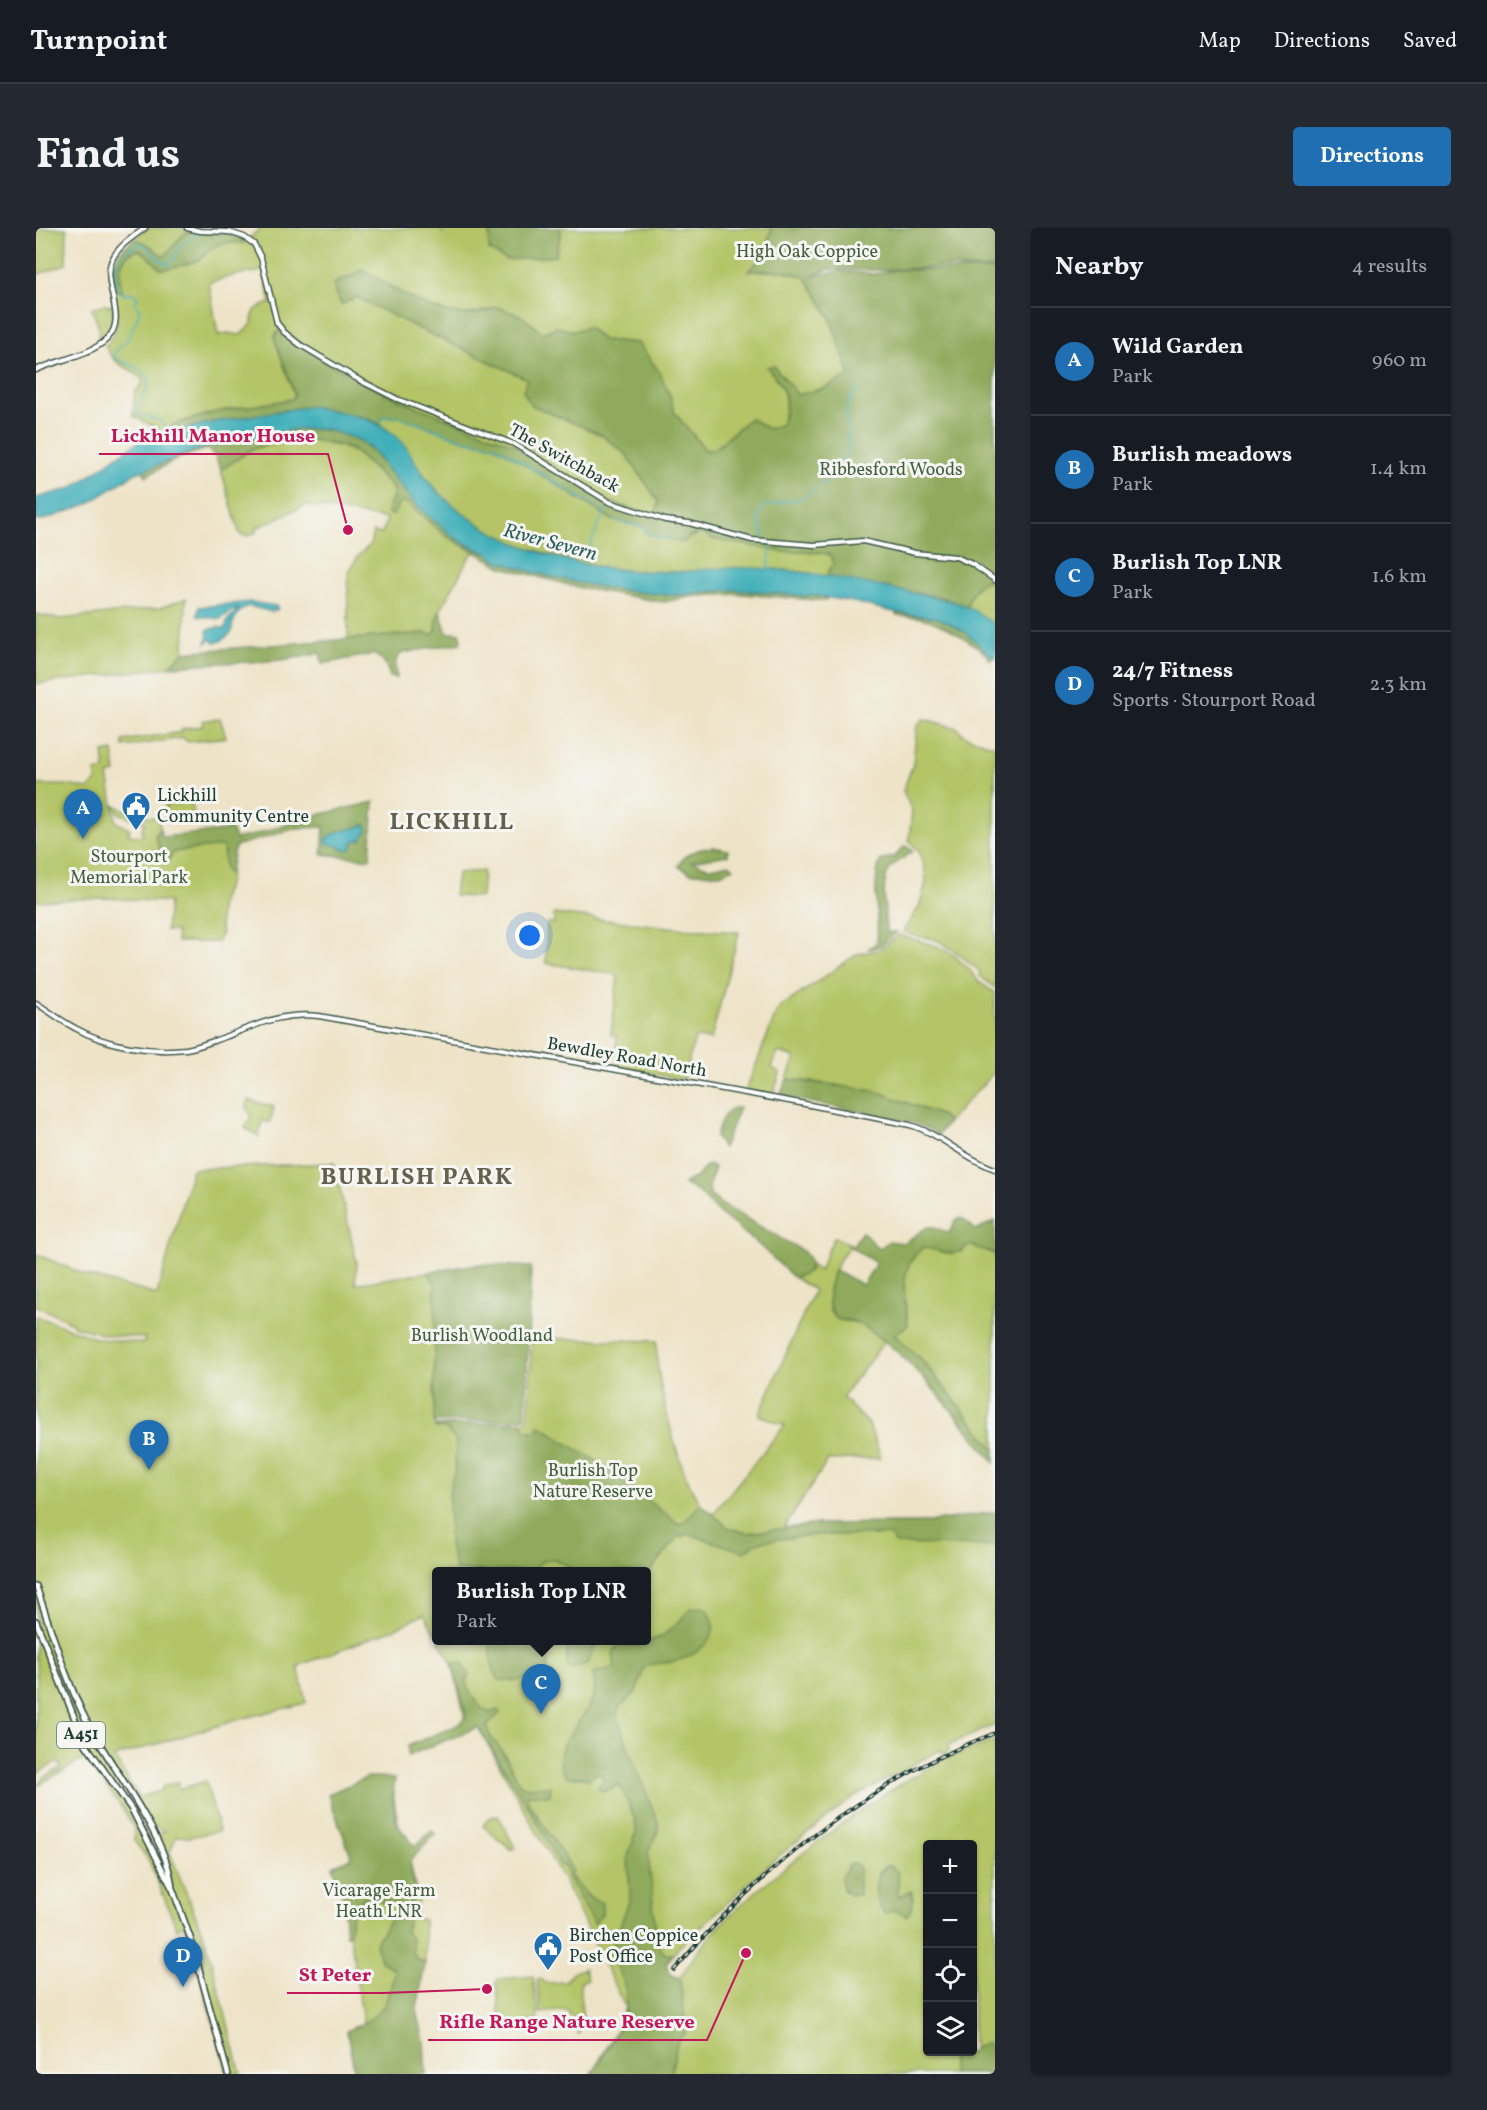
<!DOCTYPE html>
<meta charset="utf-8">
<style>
body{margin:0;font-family:Vollkorn,serif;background:#242831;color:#f1f3f6}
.controls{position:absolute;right:18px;bottom:18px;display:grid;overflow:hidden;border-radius:6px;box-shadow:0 2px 4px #0004}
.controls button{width:54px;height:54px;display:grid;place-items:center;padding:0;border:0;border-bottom:2px solid #363941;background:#171b24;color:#f1f3f6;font:30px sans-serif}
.you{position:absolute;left:494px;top:708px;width:21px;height:21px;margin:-15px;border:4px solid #fff;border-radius:50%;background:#1a73e8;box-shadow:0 0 0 9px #1a73e833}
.badge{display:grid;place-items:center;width:39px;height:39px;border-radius:50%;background:#1f6fb2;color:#fff;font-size:20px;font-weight:700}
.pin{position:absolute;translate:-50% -50px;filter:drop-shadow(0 2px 3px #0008)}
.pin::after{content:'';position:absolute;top:32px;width:21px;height:18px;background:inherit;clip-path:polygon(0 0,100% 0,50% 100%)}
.popup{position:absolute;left:396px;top:1339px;width:219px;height:78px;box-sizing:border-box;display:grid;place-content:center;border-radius:6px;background:#171b24;filter:drop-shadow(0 2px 4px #0005);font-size:20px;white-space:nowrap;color:#9ea1a6}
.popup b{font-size:22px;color:#f1f3f6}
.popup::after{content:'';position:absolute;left:50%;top:100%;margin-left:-12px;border:12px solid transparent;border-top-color:#171b24}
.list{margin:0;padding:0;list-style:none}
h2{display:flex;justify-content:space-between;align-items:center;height:78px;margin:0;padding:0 24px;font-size:26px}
h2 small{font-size:20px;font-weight:400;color:#9ea1a6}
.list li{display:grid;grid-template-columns:39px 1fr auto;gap:18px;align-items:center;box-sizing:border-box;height:108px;padding:0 24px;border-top:2px solid #363941}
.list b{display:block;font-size:22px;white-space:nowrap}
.list p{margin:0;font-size:20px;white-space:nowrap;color:#9ea1a6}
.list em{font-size:20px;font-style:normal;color:#9ea1a6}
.icon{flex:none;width:33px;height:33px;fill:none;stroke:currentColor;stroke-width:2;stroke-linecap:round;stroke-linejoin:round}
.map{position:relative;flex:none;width:959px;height:1846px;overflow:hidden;border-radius:6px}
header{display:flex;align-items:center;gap:36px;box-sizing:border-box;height:84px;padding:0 30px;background:#171b24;border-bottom:2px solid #363941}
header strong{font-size:28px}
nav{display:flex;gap:33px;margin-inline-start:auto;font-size:21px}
.intro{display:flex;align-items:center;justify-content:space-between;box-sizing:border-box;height:144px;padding:0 36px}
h1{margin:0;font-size:42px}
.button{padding:15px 27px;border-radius:6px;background:#1f6fb2;color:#fff;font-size:21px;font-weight:700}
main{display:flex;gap:36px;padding:0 36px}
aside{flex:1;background:#171b24;border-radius:6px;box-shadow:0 2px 4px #0004}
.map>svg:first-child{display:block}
</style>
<header>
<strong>Turnpoint</strong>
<nav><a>Map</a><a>Directions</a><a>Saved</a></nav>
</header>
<div class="intro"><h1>Find us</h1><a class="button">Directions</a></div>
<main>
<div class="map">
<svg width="959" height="1846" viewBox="0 0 959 1846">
<rect width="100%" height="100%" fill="#f6f6f2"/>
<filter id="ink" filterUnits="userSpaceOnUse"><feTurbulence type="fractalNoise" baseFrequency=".0167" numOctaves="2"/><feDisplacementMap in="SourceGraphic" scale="12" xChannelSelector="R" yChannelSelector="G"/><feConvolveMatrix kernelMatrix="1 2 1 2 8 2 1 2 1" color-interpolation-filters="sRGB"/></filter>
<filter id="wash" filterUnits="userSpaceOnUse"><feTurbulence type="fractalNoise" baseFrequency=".008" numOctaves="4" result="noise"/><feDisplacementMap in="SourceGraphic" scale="24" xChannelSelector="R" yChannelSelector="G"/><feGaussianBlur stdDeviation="1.35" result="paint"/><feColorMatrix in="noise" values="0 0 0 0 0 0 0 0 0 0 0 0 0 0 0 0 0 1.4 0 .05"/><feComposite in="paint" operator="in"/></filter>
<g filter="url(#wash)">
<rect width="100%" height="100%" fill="#eee3c7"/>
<g fill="#b4c466" stroke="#6a804d" stroke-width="1.5" fill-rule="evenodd">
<polygon points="8,0 30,0 31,2 30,36 0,47 0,5"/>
<polygon points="112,0 146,0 153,4 147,7 129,28 126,28 114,18 97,12"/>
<path d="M224 0H403L406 5 411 0H454L453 8 470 32 519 28 525 6 524 0H736L726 29 713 43H748L770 49 794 89 814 147 789 160 761 167 746 147 731 139C749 159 754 172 745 197L732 201 714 190 679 220 670 223 638 184 634 167 602 115 567 112 552 99 538 103 520 99 507 105 485 88 461 79C412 101 368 66 327 42L320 69 386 102 491 151 495 177 564 206 590 226 623 274 619 288 573 274 502 230 392 184 239 112 259 168 256 171C236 178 215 177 195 181 175 185 154 190 135 198L137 201 123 206 121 200 97 188 99 164 105 157 107 152C91 136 79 140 69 117 87 102 81 84 77 63L84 57C82 42 85 25 103 22L112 27 125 41C132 41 156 35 163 32 168 30 170 24 174 21 183 14 196 14 207 15L211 12 216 14 214 10ZM227 43 235 75C221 79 216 81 216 96L204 107 192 105 182 107 173 55 199 47Z"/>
<path d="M69 76 71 78 76 77C80 94 77 106 62 115L63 98 55 80Z"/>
<path d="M347 189H364L428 212 460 218 578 293 608 299 621 309 649 312 665 305 677 311 748 324 768 323 794 326 798 335 790 348C770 345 750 341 731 341 694 340 658 344 621 344 567 344 489 325 442 296 419 282 399 262 383 240 369 222 364 210 344 196Z"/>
<polygon points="258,206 270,211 307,219 320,225 355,258 358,265 357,287 362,277 368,272 410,308 438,324 432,331 403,385 400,403 396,407 389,405 312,411 312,345 322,328 334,317 337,304 346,306 351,291 270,277 220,300 220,304 212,308 204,307 185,242 216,221 240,215 247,208"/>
<path d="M951 352 959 357V398L931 378C935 366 939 357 951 352Z"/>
<polygon points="150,370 148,424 133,439 0,456 0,386 25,391 124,380"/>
<polygon points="184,490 190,509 152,514 147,510 88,519 87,513 146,504 146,501 167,498 166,493"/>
<path d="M887 491 921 500 929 508 959 518V760L943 747 944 743C929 733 918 719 900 712 889 708 877 710 867 703L883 679 890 655 889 643 883 624 873 612 876 583 867 563 877 536 881 497Z"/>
<path d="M77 523 80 545 72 547 80 594 94 601 92 606 99 608 107 607 106 601 109 595 82 585 78 577 103 588 123 590 124 601 121 603 120 611 130 635 138 624 142 623 187 618 189 642 194 646C193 660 189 660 186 670 184 680 182 695 186 705L181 714H141L140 703H130L133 674 70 670 0 673V557H32L52 561 60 554V544L69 542 67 525Z"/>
<polygon points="156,573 158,587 130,590 129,577"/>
<polygon points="447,643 445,669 418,668 421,645"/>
<polygon points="518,686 651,701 703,704 675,811 659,810 647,852 579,838 584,821 580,819 581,808 575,807 582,747 510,735 511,695 518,695"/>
<polygon points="863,707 900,718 915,725 933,741 943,754 959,765 959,843 912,894 906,888 801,857 751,851 759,829 742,824 735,839 744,845 737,867 710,862 741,783 745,779 821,726 843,722"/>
<polygon points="213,872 238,879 234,894 226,893 223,908 209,900 215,889 211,879"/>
<path d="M298 935 321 1035 319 1056 392 1044 399 1054V1198L487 1194 492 1190 496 1110 621 1113C618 1148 642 1240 661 1270 665 1277 671 1281 677 1286L749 1197 723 1187 778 1062 757 1049 763 1048 774 1042 775 1037 783 1043 798 1009 817 1017C800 1025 784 1074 798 1089 804 1095 814 1092 821 1095 832 1099 839 1107 848 1114L806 1169 833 1197 845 1230 792 1232 748 1300 784 1296 887 1295 959 1284V1497L914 1516 912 1524 907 1526 906 1522H904L816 1570 739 1631 643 1719 630 1736C632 1745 635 1748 644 1750 676 1696 725 1658 774 1620 815 1588 858 1557 904 1534L907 1529 912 1527 915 1529 959 1512V1833L951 1816 937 1821 936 1616H892V1824H930L916 1829 917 1846H556L584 1795 589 1779 527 1651 442 1499 429 1490 416 1435 403 1413 610 1412V1344H400V1407L388 1386 358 1401 262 1438 270 1475 204 1491 78 1529 103 1569 125 1563 126 1559 142 1554 144 1561 170 1553 183 1603 154 1609 140 1608 134 1625 171 1716 205 1846H192L148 1696 141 1701 113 1633 98 1612V1601L89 1584 50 1530 0 1558 8 1549 25 1540 22 1533 0 1546V1088L61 1111 108 1115 109 1110 70 1107 37 1098V1095L30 1093V1091L0 1078V1026L49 1047 121 1067 156 941ZM81 1546 115 1597 129 1603 118 1608 135 1651 131 1653 88 1571 75 1553Z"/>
<path d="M933 1017 959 1026V1222L885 1131 858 1107 872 1097C869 1066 860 1043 887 1019L925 1024Z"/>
<polygon points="356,1559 363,1599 379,1618 381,1625 374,1633 382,1671 379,1690 388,1692 389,1735 383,1761 319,1846 311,1803 327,1795 314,1707 310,1707 307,1669 297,1638 316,1630 293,1569"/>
<polygon points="462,1587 479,1620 475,1622 447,1598 453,1590"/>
<path d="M548 1740 552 1752 545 1753C540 1771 553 1789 542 1807L544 1791 533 1788 532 1782 504 1785 501 1752 505 1751 510 1755 529 1754 536 1745Z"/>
<polygon points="497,1748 502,1792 468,1797 465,1795 460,1754 462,1751"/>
</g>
<g fill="#8faa5b" stroke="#577448" stroke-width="1.5" fill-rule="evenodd">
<polygon points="454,0 524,0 525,6 519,28 470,32 453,22"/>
<path d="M736 0H959V40L942 41 914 39 842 42 793 41 775 48 804 43 839 46 859 42H959V357L951 352C939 357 935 366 931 378L904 369 823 356 790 348 798 335 793 326 768 323 748 324 677 311 665 305 654 308 647 315 621 309 610 305 608 299 578 293 460 218 428 212 364 189H347L344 196 331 190 275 178 173 195 148 201H137L135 198 180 184 256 171 259 167 239 112V107L245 101 294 136 361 171 478 216 573 274 619 288 623 274 590 226 564 206 495 177 487 163 491 151 386 102 320 69 305 77 297 56 327 42C368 66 412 101 461 79L485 88 507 105 520 99 538 103 552 99 567 112 602 115 622 142 634 167 638 184 670 223 680 220 714 190 732 201 745 197C755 171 749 159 731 139L737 137 762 167 789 160 814 147 794 89 770 49 748 43H712L726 29Z"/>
<path d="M153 4 192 5 211 12 207 15C196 14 183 14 174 21 170 24 168 30 163 32 156 35 132 41 125 41L111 27 103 22C83 25 81 48 87 64L77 63C75 45 75 31 90 18 94 15 96 11 102 12 112 14 119 22 126 28H129L147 7Z"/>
<path d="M260 201C334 199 335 225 377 273 386 284 398 291 408 300 422 312 437 323 455 327L458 331C509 351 578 363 633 367 653 368 673 363 693 362 719 362 744 366 770 368L776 367 790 369V373L706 366 660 368 627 374 540 359 466 339 410 308 368 273 362 277 357 287 352 286 351 284 358 265 355 258 339 241 317 222 302 217 270 211 258 206 247 208 240 215 216 221 185 242 179 228 171 221 143 230 110 248 106 242 163 221Z"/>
<path d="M404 384 411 405H424L425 415 366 425C357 432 359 440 361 450L354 449C351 438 348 431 337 426L286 436 284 425C235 438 183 432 133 439L148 424 389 405 396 407 400 403 401 390Z"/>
<path d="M860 384 903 390 929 404 958 429 954 432C944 416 898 390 878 389 873 388 866 388 860 387Z"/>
<path d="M338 574 334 631 286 626 288 599 261 600 200 618 197 625 194 646 189 642 187 618 142 623 137 625 130 636 119 608 124 601 126 609 186 603 195 601 199 611 218 607 277 588ZM327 597 324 612 319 611 317 618 305 620 300 617 291 615 302 603H311Z"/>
<path d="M869 618 877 623C870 630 858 634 854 641 844 654 850 687 850 704H861L844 718 832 721 841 714C843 690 836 655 844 633L859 628Z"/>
<path d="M677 619 692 622V627L655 633 674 640 693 636 698 640 684 646 654 645 642 638C650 624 661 621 677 619Z"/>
<path d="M751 851 840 863 906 888 912 894 902 907C882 893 858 891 834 886L831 883 824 884 744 868Z"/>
<path d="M698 880H703L687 920 679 909C684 899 685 884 698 880Z"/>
<path d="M672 937 679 940 673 956 674 967 685 976 767 1023C780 1035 774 1047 757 1049L722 1016 682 984 662 964 648 956C654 950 659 952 663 947 667 942 666 940 672 937Z"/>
<path d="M923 990 927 991 940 1002 959 993V1026L933 1017C915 1032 907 1023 887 1019 860 1043 869 1066 872 1097L858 1107 885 1131 959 1222V1235C920 1189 883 1137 834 1102 829 1098 823 1095 817 1093 809 1091 802 1095 797 1086 789 1074 794 1055 798 1042L827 1057 840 1035 813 1018 817 1017 826 1004 843 1021 853 1013 868 1015 891 999H898L913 1005 920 992Z"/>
<polygon points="443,1036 495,1039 489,1189 477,1192 398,1194 399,1055 392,1044"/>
<path d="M487 1194 489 1203H502L503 1197C521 1208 537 1221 556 1230L643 1296 648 1294 665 1276 693 1300 711 1305 784 1296 887 1295 959 1284V1318L861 1316 857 1314 856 1309 850 1307H780L726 1313 719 1316 708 1324 653 1306 642 1309 610 1349V1344L541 1343 518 1331 504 1334 499 1343H420L413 1318V1265L419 1240 420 1213 410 1201 400 1200 398 1198Z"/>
<path d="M664 1379 672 1381C673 1385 676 1390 677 1394 681 1414 656 1429 640 1433 629 1436 618 1433 608 1440L601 1463 585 1478 581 1486 594 1526 622 1594V1603L612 1624 620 1708 624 1720 629 1726H636L630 1735C632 1745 635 1748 644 1750L650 1803 641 1814 635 1846H556C570 1822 596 1790 589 1760 587 1748 580 1736 574 1725L594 1671 592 1627 600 1606 599 1591 584 1557 566 1564 562 1559 567 1553 566 1548 562 1545 552 1552 546 1549H531L525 1541 524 1529 527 1516 554 1478 559 1461 557 1445 579 1439 577 1427 579 1420 587 1416 602 1418 626 1408 641 1396 655 1380Z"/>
<polygon points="534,1412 562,1413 555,1426 553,1435 536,1441 531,1436 531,1419"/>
<path d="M454 1413H516L513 1418 512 1441C503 1453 476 1453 463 1452 453 1437 456 1429 454 1413Z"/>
<path d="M416 1435H426L433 1447 430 1455C435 1468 441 1479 454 1485L461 1482 464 1485 451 1498C452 1509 459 1513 465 1522 473 1533 478 1545 484 1557L490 1559 515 1558 514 1567 491 1566 492 1573 536 1641 534 1648 554 1670 566 1675V1686L558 1696 532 1650 529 1639 524 1637 502 1595 442 1499 372 1528V1518L424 1496 429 1490V1481Z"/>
<path d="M332 1549H345L359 1551C356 1563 356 1587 363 1599 367 1606 374 1612 379 1618L396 1603 399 1606 374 1633 379 1666 376 1670 370 1704 376 1712C376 1724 376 1730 389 1735L381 1782 388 1813 390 1846H319L311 1803C348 1786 349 1782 359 1742L345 1733 339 1716 363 1677 343 1673 334 1668C313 1677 316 1686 314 1706L310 1707 307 1669 297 1638 316 1630 292 1566Z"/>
<polygon points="819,1635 823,1638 823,1667 815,1667 807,1662 805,1650 813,1637"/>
<path d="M852 1637 856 1639 862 1645V1669L875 1663C879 1672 877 1680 871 1688L858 1682 849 1686C838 1675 835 1646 852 1637Z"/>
<polygon points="951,1815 959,1833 959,1846 916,1846 916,1829 930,1824 936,1824 937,1821"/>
</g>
<g fill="#3fafb9" stroke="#2f7676" stroke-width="1.5">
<path d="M275 178C307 185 342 188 366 214 372 221 376 229 381 237 390 252 403 266 417 277 456 311 507 328 557 338 587 343 618 344 648 344 655 343 663 342 670 341 690 339 713 339 734 341 781 344 826 355 872 364 904 370 935 374 959 398V431L929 404 903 390 857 384 817 374 776 367 770 368C744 366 719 362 693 362 673 362 653 368 633 367 578 363 509 351 458 331L455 327 422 312 390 286 377 273 335 221 323 212 289 201H260L163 221 98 246 52 276 11 291 0 293V270L36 260 102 214 134 202 148 201 173 195Z"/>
<path d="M214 374 240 378 242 381 236 384 212 378C202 383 195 393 196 404 191 408 185 415 178 415L176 411 170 415 172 410 171 402 182 399 189 401 191 393 203 380 196 383 184 391 161 388 163 379Z"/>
<path d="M327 597H330L331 602 326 611 318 613 315 621 309 622 300 617 291 616 290 611C301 601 314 603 327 597Z"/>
</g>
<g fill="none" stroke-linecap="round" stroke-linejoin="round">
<g stroke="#3fafb9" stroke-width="1.5">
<polyline points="344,196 347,189 364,189 428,212 460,218 562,281"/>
<path d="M135 203 123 192 101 186 105 169 110 165 113 150 103 141 81 131 78 127 81 122 91 113 104 83 99 75 102 69 94 64 88 67C70 49 83 21 106 16 117 21 121 34 133 36L140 28 141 20 158 8 163 0"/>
<polyline points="578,293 608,299 610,305 621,309 635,311"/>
<path d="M728 308 723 293 725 279 767 270 785 256 794 254 804 235 814 220C811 209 808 181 814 171 818 165 821 165 822 158"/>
<polyline points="547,334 570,280"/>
<polyline points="732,342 735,320"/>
</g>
</g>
</g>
<g filter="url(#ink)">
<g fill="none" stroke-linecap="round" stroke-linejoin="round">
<g stroke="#3e564a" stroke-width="7">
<g id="secondary">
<polyline points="151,0 164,3 193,4 208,9 218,16 225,30 241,95 248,104 263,116 323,152 361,171 478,216 573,274 629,292 653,295 716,312 778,317 827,313 879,325 920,329 936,336 959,352"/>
<path d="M0 142C21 132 55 127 71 111 93 90 65 57 76 32 82 18 98 8 109 0"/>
<path d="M0 775C13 783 25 793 39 800 71 818 114 825 150 821 163 819 174 814 186 810 220 797 245 784 283 788L764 875 874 897C905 906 927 930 959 941"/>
</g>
</g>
<g stroke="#3e564a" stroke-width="8">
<g id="primary">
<path d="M0 1358C16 1404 30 1453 52 1496 77 1542 131 1608 136 1659"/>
<polyline points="0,1393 48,1514 96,1582 137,1662 155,1712 192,1846"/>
</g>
</g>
<use href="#secondary" stroke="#fff" stroke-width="4"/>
<use href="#primary" stroke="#fff" stroke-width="4.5"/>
<g stroke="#1f3d34" stroke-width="4">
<path id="rail" d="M638 1742C725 1640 833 1553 959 1505"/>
</g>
<use href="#rail" stroke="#f6f6f2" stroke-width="1.5" stroke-dasharray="4.5" stroke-linecap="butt"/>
</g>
</g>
<defs>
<g id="civic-pin" transform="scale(1.5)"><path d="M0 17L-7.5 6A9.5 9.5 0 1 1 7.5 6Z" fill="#1f6fb2" stroke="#f6f6f2"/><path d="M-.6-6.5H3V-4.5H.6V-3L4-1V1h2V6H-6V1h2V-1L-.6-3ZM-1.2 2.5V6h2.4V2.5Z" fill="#fff"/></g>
</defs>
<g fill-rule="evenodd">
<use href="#civic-pin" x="100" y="578"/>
<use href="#civic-pin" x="512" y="1718"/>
</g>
<g text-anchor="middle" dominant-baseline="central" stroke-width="6" stroke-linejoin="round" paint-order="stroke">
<rect fill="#f6f6f2" stroke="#60746d" stroke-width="1.5" x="21" y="1494" width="48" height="26" rx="4.5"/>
<g font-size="16" font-weight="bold" fill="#1f3d34">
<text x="45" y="1507">A451</text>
</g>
<g font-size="18" fill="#445f40" stroke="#f6f6f2">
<text x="771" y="24">High Oak Coppice</text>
<text x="855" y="242">Ribbesford Woods</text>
<text x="93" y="629">Stourport<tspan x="93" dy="21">Memorial Park</tspan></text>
<text x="446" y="1108">Burlish Woodland</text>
<text x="557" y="1243">Burlish Top<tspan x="557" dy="21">Nature Reserve</tspan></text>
<text x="343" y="1663">Vicarage Farm<tspan x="343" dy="21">Heath LNR</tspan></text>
</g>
<g font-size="18" fill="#1f3d34" stroke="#f6f6f2">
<text transform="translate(528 231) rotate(29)">The Switchback</text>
<text transform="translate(591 830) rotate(10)">Bewdley Road North</text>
</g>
<g font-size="18" fill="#1f3d34" stroke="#f6f6f2" text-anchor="start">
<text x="121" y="568">Lickhill<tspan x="121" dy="21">Community Centre</tspan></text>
<text x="533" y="1708">Birchen Coppice<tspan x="533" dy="21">Post Office</tspan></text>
</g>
<g font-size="20" font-style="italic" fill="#295f5c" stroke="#f6f6f2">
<text transform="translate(514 315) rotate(15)">River Severn</text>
</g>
<g font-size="24" font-weight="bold" letter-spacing="1.5" fill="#65604e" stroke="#f6f6f2">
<text x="416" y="595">LICKHILL</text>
<text x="381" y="950">BURLISH PARK</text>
</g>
</g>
<path fill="none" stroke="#c2185b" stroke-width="2" d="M312 302L292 226H63M451 1761L348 1765H251M710 1725L671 1812H392"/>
<g fill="#c2185b" stroke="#f6f6f2" stroke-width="2">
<circle cx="312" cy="302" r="6"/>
<circle cx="451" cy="1761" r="6"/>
<circle cx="710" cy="1725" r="6"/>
</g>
<g font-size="20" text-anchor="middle" font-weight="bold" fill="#c2185b" stroke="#f6f6f2" stroke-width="6" stroke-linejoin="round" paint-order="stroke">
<text x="177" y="214">Lickhill Manor House</text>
<text x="299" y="1753">St Peter</text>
<text x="531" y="1800">Rifle Range Nature Reserve</text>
</g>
</svg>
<div class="controls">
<button>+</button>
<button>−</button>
<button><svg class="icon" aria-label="locate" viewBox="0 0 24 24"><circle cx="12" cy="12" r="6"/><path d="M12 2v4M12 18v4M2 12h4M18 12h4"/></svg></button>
<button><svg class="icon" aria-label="layers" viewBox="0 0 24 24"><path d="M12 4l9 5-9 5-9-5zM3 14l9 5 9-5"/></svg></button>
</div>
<div class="you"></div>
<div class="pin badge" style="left:47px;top:611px">A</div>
<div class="pin badge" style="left:113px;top:1242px">B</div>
<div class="pin badge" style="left:505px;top:1486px">C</div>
<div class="popup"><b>Burlish Top LNR</b>Park</div>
<div class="pin badge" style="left:147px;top:1759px">D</div>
</div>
<aside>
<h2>Nearby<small>4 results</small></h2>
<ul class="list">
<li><span class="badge">A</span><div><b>Wild Garden</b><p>Park</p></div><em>960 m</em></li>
<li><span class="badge">B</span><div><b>Burlish meadows</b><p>Park</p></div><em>1.4 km</em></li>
<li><span class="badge">C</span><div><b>Burlish Top LNR</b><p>Park</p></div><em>1.6 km</em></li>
<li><span class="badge">D</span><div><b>24/7 Fitness</b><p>Sports · Stourport Road</p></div><em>2.3 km</em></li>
</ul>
</aside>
</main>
